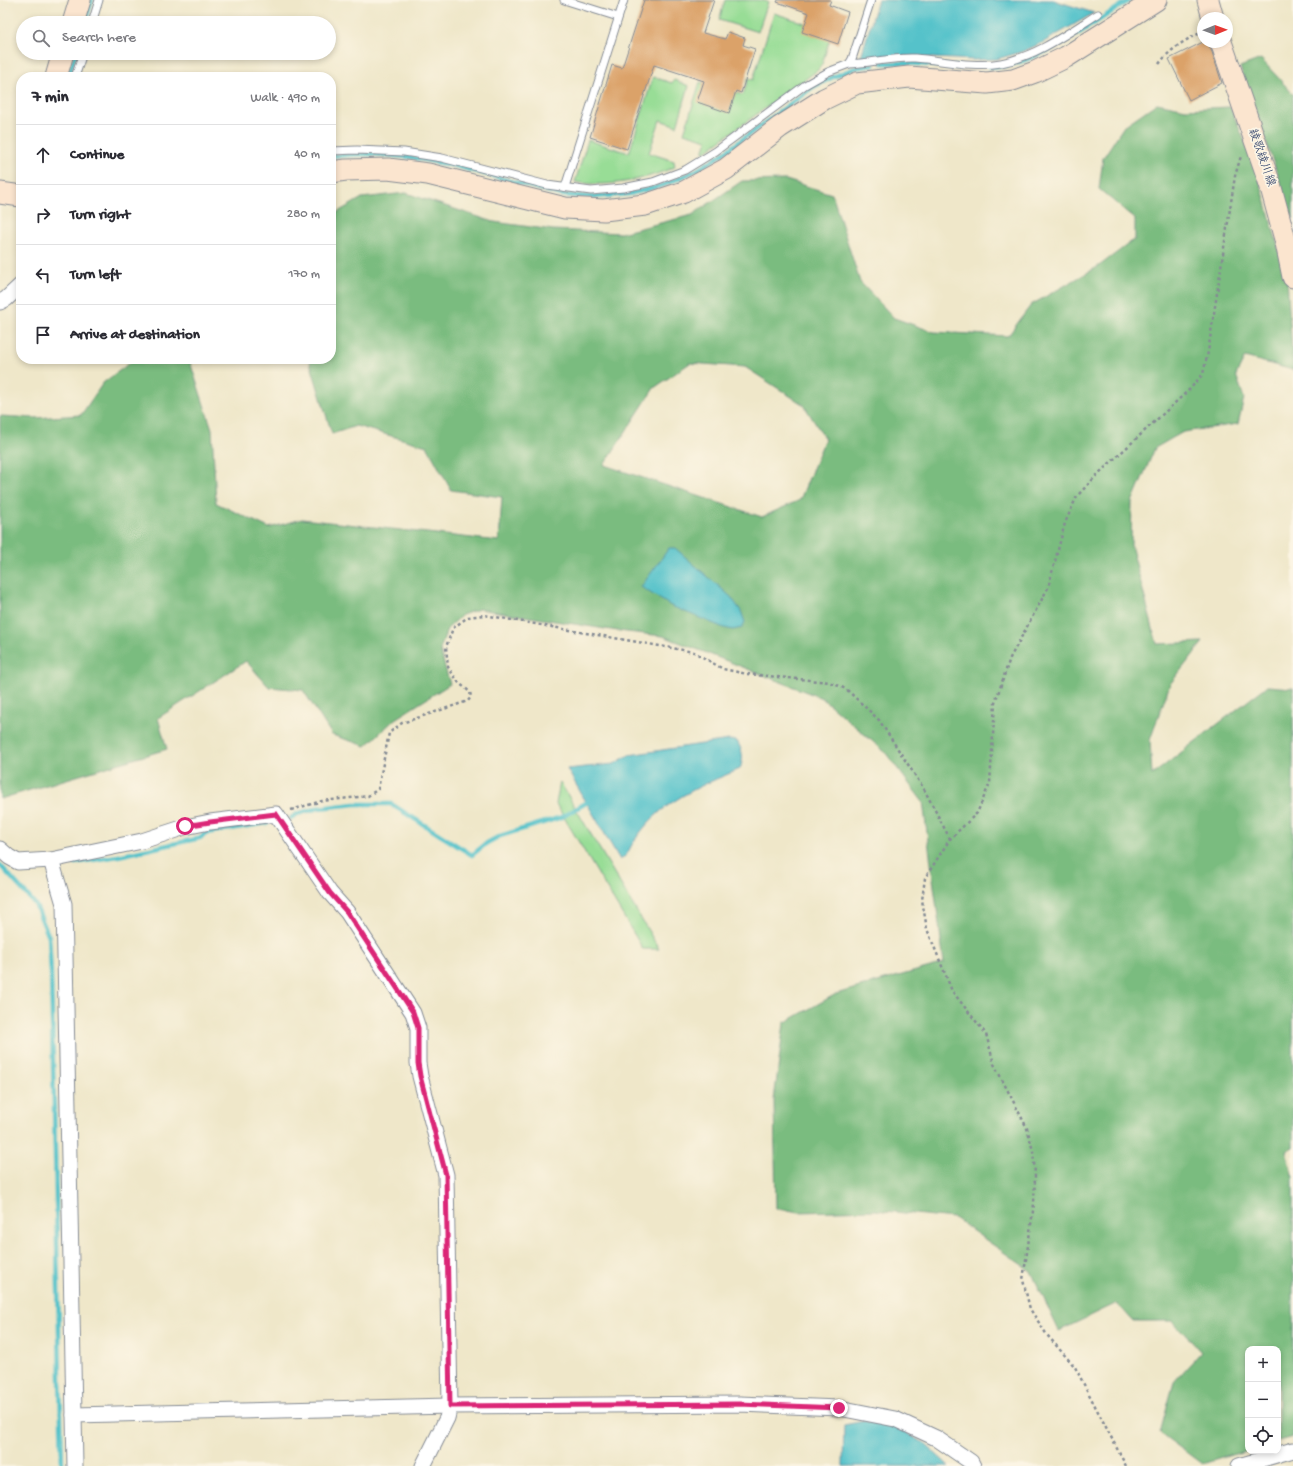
<!DOCTYPE html>
<meta charset="utf-8">
<style>
body{margin:0;font-family:"Gochi Hand","Klee One",sans-serif;background:#f7f7f7;color:#2b2b33}
.controls{position:absolute;right:12px;bottom:12px;display:grid;overflow:hidden;border-radius:8px;box-shadow:0 2px 6px #0003}
.controls button{width:36px;height:36px;display:grid;place-items:center;padding:0;border:0;border-bottom:1px solid #e1e1e2;background:#fff;color:#2b2b33;font:20px sans-serif}
.compass{position:absolute;left:1197px;top:12px;width:36px;height:36px;border-radius:50%;background:#fff;box-shadow:0 2px 6px #0003;rotate:89deg}
.stop{position:absolute;width:12px;height:12px;margin:-9px;border:3px solid #db2777;border-radius:50%;background:#fff}
.stop.end{background:#db2777;border-color:#fff;box-shadow:0 1px 4px #0008}
.list{margin:0;padding:0;list-style:none}
h2{display:flex;justify-content:space-between;align-items:center;height:52px;margin:0;padding:0 16px;font-size:17px}
h2 small{font-size:13px;font-weight:400;color:#7c7c81}
.list li{display:grid;grid-template-columns:26px 1fr auto;gap:12px;align-items:center;box-sizing:border-box;height:60px;padding:0 16px;border-top:1px solid #e1e1e2}
.list b{display:block;font-size:15px;white-space:nowrap}
.list em{font-size:13px;font-style:normal;color:#7c7c81}
.icon{flex:none;width:22px;height:22px;fill:none;stroke:currentColor;stroke-width:2;stroke-linecap:round;stroke-linejoin:round}
.map{position:relative;flex:none;width:1293px;height:1466px;overflow:hidden}
.search{position:absolute;background:#fff;box-shadow:0 2px 6px #0003;left:16px;top:16px;width:320px;height:44px;display:flex;align-items:center;gap:10px;box-sizing:border-box;padding:0 14px;border-radius:22px;color:#7c7c81;font-size:15px}
.panel{position:absolute;background:#fff;box-shadow:0 2px 6px #0003;left:16px;top:72px;width:320px;height:292px;border-radius:16px}
.map>svg:first-child{display:block}
</style>
<div class="map">
<svg width="1293" height="1466" viewBox="0 0 1293 1466">
<rect width="100%" height="100%" fill="#fcf5e5"/>
<filter id="ink" filterUnits="userSpaceOnUse"><feTurbulence type="fractalNoise" baseFrequency=".025" numOctaves="2"/><feDisplacementMap in="SourceGraphic" scale="8" xChannelSelector="R" yChannelSelector="G"/><feConvolveMatrix kernelMatrix="1 2 1 2 8 2 1 2 1" color-interpolation-filters="sRGB"/></filter>
<filter id="wash" filterUnits="userSpaceOnUse"><feTurbulence type="fractalNoise" baseFrequency=".012" numOctaves="4" result="noise"/><feDisplacementMap in="SourceGraphic" scale="16" xChannelSelector="R" yChannelSelector="G"/><feGaussianBlur stdDeviation="0.9" result="paint"/><feColorMatrix in="noise" values="0 0 0 0 0 0 0 0 0 0 0 0 0 0 0 0 0 1.4 0 .05"/><feComposite in="paint" operator="in"/></filter>
<g filter="url(#wash)">
<rect width="100%" height="100%" fill="#efe7c9"/>
<g fill="#98dd96" stroke="#5a867a">
<polygon points="725,0 760,0 768,2 758,32 719,20"/>
<polygon points="774,13 832,32 822,64 818,70 703,153 707,140 684,133 700,82 743,95 748,78 753,80"/>
<path d="M653 77 672 83 674 80 689 86 677 126 660 120 649 153 674 161 675 167C644 180 609 188 575 182L588 140 629 153Z"/>
<polygon points="560,782 659,949 643,949 556,804"/>
</g>
<g fill="#7abc7f" stroke="#4a766e" fill-rule="evenodd">
<polygon points="1261,59 1293,94 1293,219 1240,67"/>
<path d="M1157 103 1186 109 1230 107 1256 167 1287 279 1293 366V370L1245 357 1236 375 1244 398 1238 424 1183 432 1155 448 1132 502 1131 545 1157 644 1203 642 1170 684 1150 740 1152 775 1267 686 1293 688V1147L1286 1151 1293 1178V1437L1278 1441V1349H1248V1450L1202 1464 1160 1433 1174 1382 1201 1352 1173 1321H1133L1117 1303 1059 1331 1031 1271 954 1218 875 1210 799 1212 776 1208 774 1100 784 1023 836 994 944 963 923 802 885 752 822 698 663 636 618 631 479 609 462 615 447 629 440 650 450 684 395 719 366 746 332 735 303 690 269 687 246 661 158 718 167 749 0 799V416L35 418 81 415 103 383 135 359H189L212 429 216 503 269 528 302 519 499 541 502 497 451 490 427 446 356 426 332 434 309 359H331V216L362 198 406 193 494 222 553 230 621 233 692 215 742 181 786 180 832 194 860 282 894 318 934 332 1008 336 1031 305 1099 266 1135 239V219L1099 189 1103 158 1124 126ZM690 363 745 367 804 405 825 439 800 500 762 517 604 465 654 388Z"/>
</g>
<g fill="#55c2ca" stroke="#387894">
<polygon points="878,0 1053,0 1094,13 1042,43 1021,52 997,59 974,60 896,56 860,60"/>
<polygon points="669,548 675,548 731,597 741,611 745,622 742,628 733,630 724,628 671,606 641,587"/>
<path d="M729 740 737 741C743 752 744 757 740 769 709 782 676 795 652 819 645 826 638 835 633 843 627 852 630 853 620 860L567 769 614 764 629 755Z"/>
<polygon points="864,1421 894,1426 924,1443 949,1466 843,1466 844,1425"/>
</g>
<g fill="none" stroke-linecap="round" stroke-linejoin="round">
<g stroke="#55c2ca" stroke-width="4.5">
<polyline points="85,23 92,0"/>
<polyline points="882,63 905,63 960,67"/>
<path d="M990 67C1036 67 1091 24 1130 0"/>
<polyline points="68,77 76,53"/>
<polyline points="331,156 369,154 409,157 456,166 562,195 592,197 629,194 664,185 697,170 721,155 813,87 835,76 855,68 873,65"/>
<polyline points="291,818 297,814 318,808 355,804 391,804 472,855 487,843 500,836 562,817 591,800"/>
<polyline points="74,863 118,856 200,838 206,833 267,823"/>
<polyline points="0,865 35,904 49,937 51,973 62,1466"/>
</g>
</g>
<g id="blocks">
<g fill="#dba269">
<polygon points="644,0 714,0 703,33 725,39 728,32 745,38 743,45 755,49 741,93 736,91 729,113 697,102 704,81 654,65 627,149 590,137 612,65 622,68"/>
<polygon points="778,0 831,0 829,5 848,12 838,44 802,32 809,13 777,2"/>
<polygon points="1203,42 1207,42 1212,52 1222,83 1189,100 1169,59"/>
</g>
</g>
</g>
<g filter="url(#ink)">
<use href="#blocks" fill-opacity="0" stroke="#858b94" stroke-width="1"/>
<g fill="none" stroke-linecap="round" stroke-linejoin="round">
<g stroke="#858b94" stroke-width="9">
<g id="lane">
<polyline points="564,0 618,17"/>
<polyline points="92,23 99,0"/>
<path d="M849 64C871 63 893 57 915 58 942 60 974 68 1001 63 1037 56 1068 33 1098 14"/>
<polyline points="75,77 83,53"/>
<polyline points="331,151 357,150 404,152 442,158 547,185 591,191 623,188 653,182 685,170 716,151 805,85 828,72 849,64 852,59 871,0"/>
<polyline points="565,187 624,0"/>
</g>
</g>
<g stroke="#858b94" stroke-width="17">
<g id="street">
<polyline points="0,302 6,299 21,285"/>
<polyline points="0,849 9,857 18,862 51,860 142,841 185,827 210,822 276,814 330,893 347,912 413,1013 418,1028 418,1063 420,1076 446,1175 450,1406 447,1418 423,1466"/>
<polyline points="51,860 64,904 75,1466"/>
<polyline points="74,1415 450,1406 740,1404 839,1408 895,1419 936,1438 971,1462 973,1466"/>
<polyline points="1239,1466 1293,1450"/>
</g>
</g>
<g stroke="#858b94" stroke-width="23">
<g id="secondary">
<polyline points="1208,0 1213,18"/>
<polyline points="73,23 80,0"/>
<polyline points="1221,42 1270,184 1286,243 1293,277"/>
<polyline points="56,77 63,53"/>
<polyline points="331,172 346,170 388,169 428,174 565,208 604,210 645,205 684,192 726,169 780,127 824,99 857,83 909,77 987,83 1013,80 1035,72 1066,57 1156,0"/>
<polyline points="0,193 21,196"/>
</g>
</g>
<g stroke="#858b94" stroke-width="2.5" stroke-dasharray="3 3" stroke-linecap="butt">
<path d="M1159 64C1170 49 1186 39 1203 32"/>
<polyline points="291,810 322,801 368,796 378,789 389,733 402,723 468,701 471,697 470,692 459,683 448,667 446,647 453,628 468,617 484,615 694,652 723,669 747,674 829,682 846,689 879,720 924,789 950,839"/>
<polyline points="1126,1466 1075,1367 1047,1335 1030,1309 1023,1280 1034,1204 1035,1174 1033,1151 1027,1128 994,1064 986,1034 952,991 927,929 922,900 925,878 950,839 977,813 990,783 995,703 1010,658 1048,588 1065,523 1077,496 1098,474 1190,389 1203,374 1208,352 1235,176 1241,156"/>
</g>
<use href="#lane" stroke="#fff" stroke-width="7"/>
<use href="#street" stroke="#fff" stroke-width="15"/>
<use href="#secondary" stroke="#fbe5cf" stroke-width="21"/>
</g>
</g>
<g fill="none" stroke-linecap="round" stroke-linejoin="round" filter="url(#ink)">
<polyline stroke="#db2777" stroke-width="5" points="185,826 210,822 276,814 330,893 347,912 413,1012 418,1028 418,1063 420,1076 446,1175 450,1406 740,1404 839,1408"/>
</g>
<g text-anchor="middle" dominant-baseline="central" stroke-width="3.5" stroke-linejoin="round" paint-order="stroke">
<g font-size="12" fill="#1b2f5e" stroke="#fcf5e5">
<text transform="translate(1261 158) rotate(71)">綾歌綾川線</text>
</g>
</g>
</svg>
<div class="controls">
<button>+</button>
<button>−</button>
<button><svg class="icon" aria-label="locate" viewBox="0 0 24 24"><circle cx="12" cy="12" r="6"/><path d="M12 2v4M12 18v4M2 12h4M18 12h4"/></svg></button>
</div>
<svg class="compass" viewBox="-18 -18 36 36"><path d="M0-13l5 13h-10z" fill="#e53935"/><path d="M0 13l5-13h-10z" fill="#7c7c81"/></svg>
<div class="stop" style="left:185px;top:826px"></div>
<div class="stop end" style="left:839px;top:1408px"></div>
<div class="search"><svg class="icon" aria-label="search" viewBox="0 0 24 24"><circle cx="10" cy="10" r="6"/><path d="M15 15l6 6"/></svg>Search here</div>
<section class="panel">
<h2>7 min<small>Walk · 490 m</small></h2>
<ul class="list">
<li><svg class="icon" aria-label="ahead" viewBox="0 0 24 24"><path d="M12 20V5M6 11l6-6 6 6"/></svg><div><b>Continue</b></div><em>40 m</em></li>
<li><svg class="icon" aria-label="right" viewBox="0 0 24 24"><path d="M7 20v-9h11M14 6l5 5-5 5"/></svg><div><b>Turn right</b></div><em>280 m</em></li>
<li><svg class="icon" aria-label="left" viewBox="0 0 24 24"><path d="M17 20v-9H6M10 6l-5 5 5 5"/></svg><div><b>Turn left</b></div><em>170 m</em></li>
<li><svg class="icon" aria-label="arrive" viewBox="0 0 24 24"><path d="M6 21V4h12l-3 4 3 4H6"/></svg><div><b>Arrive at destination</b></div></li>
</ul>
</section>
</div>
